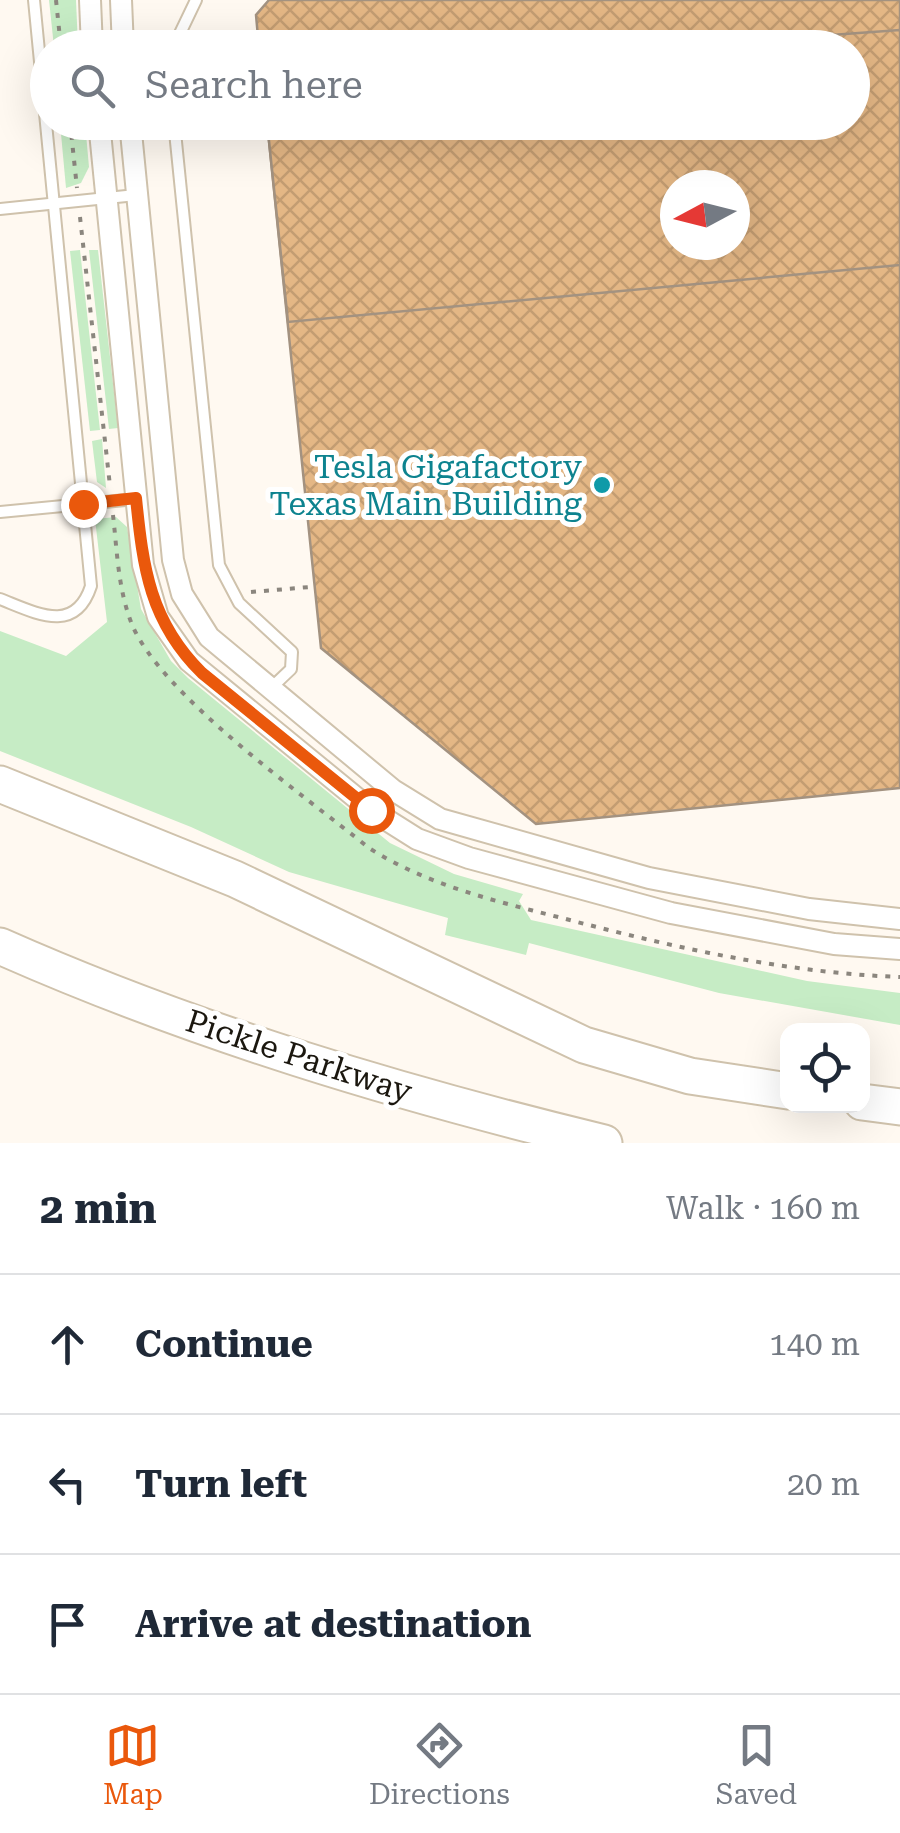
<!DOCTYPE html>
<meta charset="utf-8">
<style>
body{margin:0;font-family:"Roboto Serif",serif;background:#f6f6f7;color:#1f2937}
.controls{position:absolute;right:30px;bottom:30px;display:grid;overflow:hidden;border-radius:20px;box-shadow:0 10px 40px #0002}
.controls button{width:90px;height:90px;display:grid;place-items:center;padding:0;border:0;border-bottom:2px solid #e0e1e3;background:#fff;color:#1f2937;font:50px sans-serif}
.compass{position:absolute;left:660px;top:170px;width:90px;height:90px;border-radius:50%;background:#fff;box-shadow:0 10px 40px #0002;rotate:263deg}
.stop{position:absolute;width:30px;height:30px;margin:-22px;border:8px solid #ea580c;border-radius:50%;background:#fff}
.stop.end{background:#ea580c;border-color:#fff;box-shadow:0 2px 10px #0008}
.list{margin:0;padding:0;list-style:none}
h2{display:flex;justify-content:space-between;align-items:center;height:130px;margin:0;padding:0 40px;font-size:42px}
h2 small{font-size:32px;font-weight:400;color:#747a83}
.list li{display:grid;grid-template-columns:65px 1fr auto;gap:30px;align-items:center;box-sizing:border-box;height:140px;padding:0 40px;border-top:2px solid #e0e1e3}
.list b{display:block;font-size:38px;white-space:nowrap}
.list em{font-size:32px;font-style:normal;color:#747a83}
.icon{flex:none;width:55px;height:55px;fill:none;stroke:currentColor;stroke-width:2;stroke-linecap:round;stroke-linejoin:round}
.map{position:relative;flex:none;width:900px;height:1143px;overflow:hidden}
.search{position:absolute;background:#fff;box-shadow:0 10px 40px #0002;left:30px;right:30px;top:30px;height:110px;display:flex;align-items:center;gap:25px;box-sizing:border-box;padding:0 35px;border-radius:55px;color:#747a83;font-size:38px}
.sheet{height:550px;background:#fff}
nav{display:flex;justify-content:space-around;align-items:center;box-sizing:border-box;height:140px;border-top:2px solid #e0e1e3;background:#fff;font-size:28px;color:#747a83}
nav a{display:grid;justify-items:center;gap:5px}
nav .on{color:#ea580c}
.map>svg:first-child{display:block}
</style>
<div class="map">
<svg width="900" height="1143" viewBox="0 0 900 1143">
<defs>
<pattern id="building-cross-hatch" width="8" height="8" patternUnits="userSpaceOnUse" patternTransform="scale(2.5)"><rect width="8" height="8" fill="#e4b785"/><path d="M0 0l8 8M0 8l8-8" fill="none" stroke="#c39d72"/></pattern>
</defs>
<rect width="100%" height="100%" fill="#fff9f1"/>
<g fill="#c6ecc5">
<polygon points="49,0 76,0 78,47 54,47"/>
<polygon points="60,123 85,123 89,167 81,183 66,188"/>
<polygon points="80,250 100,430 90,431 70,251"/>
<polygon points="89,250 98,250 118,428 109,429"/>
<polygon points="102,439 106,488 97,482 92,441"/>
<polygon points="116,517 127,527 141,609 171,661 188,678 390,843 454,874 523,894 519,901 531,920 807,981 900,993 900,1025 719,993 529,943 526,955 445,935 448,918 289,872 191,827 0,751 0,631 66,656 107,622 95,519"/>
</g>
<g fill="url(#building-cross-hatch)" stroke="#a39280" stroke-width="2.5" fill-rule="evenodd">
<path d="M269 0H900V788L536 824 321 648 267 122H852V48H259L256 15ZM675 185H735V245H675Z"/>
<path d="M900 30V265L288 322 267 122H852V48H652ZM675 185H735V245H675Z"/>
</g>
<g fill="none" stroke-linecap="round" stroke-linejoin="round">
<g stroke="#cfc2ac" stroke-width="14">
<g id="lane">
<polyline points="173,48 196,0"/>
<polyline points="174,122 219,565 239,603 292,652 291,669 271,688"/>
<polyline points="0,209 136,195"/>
<polyline points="0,512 136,499"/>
<path d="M0 599C36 613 75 635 91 586L34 0"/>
</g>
</g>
<g stroke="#cfc2ac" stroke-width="24">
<g id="street">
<polyline points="90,0 92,48"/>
<polyline points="121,0 123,48"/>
<polyline points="99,122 143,565 158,617 189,661 371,810 417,839 469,858 671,913 834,944 900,949"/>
<polyline points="130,122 173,560 182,594 209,637 393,790 440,819 649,878 809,909 900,919"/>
</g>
</g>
<g stroke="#cfc2ac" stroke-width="39">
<g id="highway">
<polyline points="0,784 235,879 584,1045 690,1076 788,1091"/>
<path d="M0 946C194 1032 398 1093 604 1143"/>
<polyline points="862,1102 900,1107"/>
</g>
</g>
<g stroke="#8b867e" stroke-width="4" stroke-dasharray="5 8" stroke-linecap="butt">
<polyline points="56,0 61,48"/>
<polyline points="70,122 77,188"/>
<polyline points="80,217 110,486"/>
<path d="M113 515C117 550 118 588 131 622 158 693 306 797 369 848 427 885 495 901 562 918 672 947 786 973 900 977"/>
<polyline points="251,592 310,587"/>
</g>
<use href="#lane" stroke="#fff" stroke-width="10"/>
<use href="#street" stroke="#fff" stroke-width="20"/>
<use href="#highway" stroke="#fff" stroke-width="35"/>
</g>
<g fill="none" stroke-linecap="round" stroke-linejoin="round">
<path stroke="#ea580c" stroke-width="12" d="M83 504 136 498C143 568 150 622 202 673L371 810"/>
</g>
<circle fill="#0f9aa8" stroke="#fff" stroke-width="4" cx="602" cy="485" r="10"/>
<g text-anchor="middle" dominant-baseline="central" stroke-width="10" stroke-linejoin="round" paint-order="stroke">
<g font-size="32" fill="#0d838f" stroke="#fff" text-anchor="end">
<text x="582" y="467">Tesla Gigafactory<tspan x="582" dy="37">Texas Main Building</tspan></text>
</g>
<g font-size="32" fill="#1b170f" stroke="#fff">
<text transform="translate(299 1056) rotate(18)">Pickle Parkway</text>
</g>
</g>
</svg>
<div class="controls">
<button><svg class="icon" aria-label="locate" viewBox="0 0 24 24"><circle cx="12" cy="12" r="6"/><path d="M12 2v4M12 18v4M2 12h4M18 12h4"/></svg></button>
</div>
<svg class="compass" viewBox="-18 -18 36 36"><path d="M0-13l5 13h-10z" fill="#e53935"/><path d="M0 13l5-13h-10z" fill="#747a83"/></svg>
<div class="stop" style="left:371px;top:810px"></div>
<div class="stop end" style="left:83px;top:504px"></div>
<div class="search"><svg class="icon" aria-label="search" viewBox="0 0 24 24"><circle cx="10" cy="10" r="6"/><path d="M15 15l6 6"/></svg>Search here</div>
</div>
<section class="sheet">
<h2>2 min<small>Walk · 160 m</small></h2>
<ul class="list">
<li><svg class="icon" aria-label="ahead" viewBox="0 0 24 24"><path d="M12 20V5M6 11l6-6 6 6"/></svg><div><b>Continue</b></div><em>140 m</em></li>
<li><svg class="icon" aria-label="left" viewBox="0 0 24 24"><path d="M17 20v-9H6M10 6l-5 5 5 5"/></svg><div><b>Turn left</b></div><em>20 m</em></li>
<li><svg class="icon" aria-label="arrive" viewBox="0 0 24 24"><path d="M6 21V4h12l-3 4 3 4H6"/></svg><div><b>Arrive at destination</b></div></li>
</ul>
</section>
<nav>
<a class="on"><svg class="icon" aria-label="map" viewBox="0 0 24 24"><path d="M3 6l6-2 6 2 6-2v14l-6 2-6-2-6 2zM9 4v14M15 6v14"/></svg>Map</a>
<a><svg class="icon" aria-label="directions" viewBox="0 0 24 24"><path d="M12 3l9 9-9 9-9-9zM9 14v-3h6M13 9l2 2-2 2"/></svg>Directions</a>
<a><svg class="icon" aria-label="saved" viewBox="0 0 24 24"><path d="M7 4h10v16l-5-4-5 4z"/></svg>Saved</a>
</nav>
